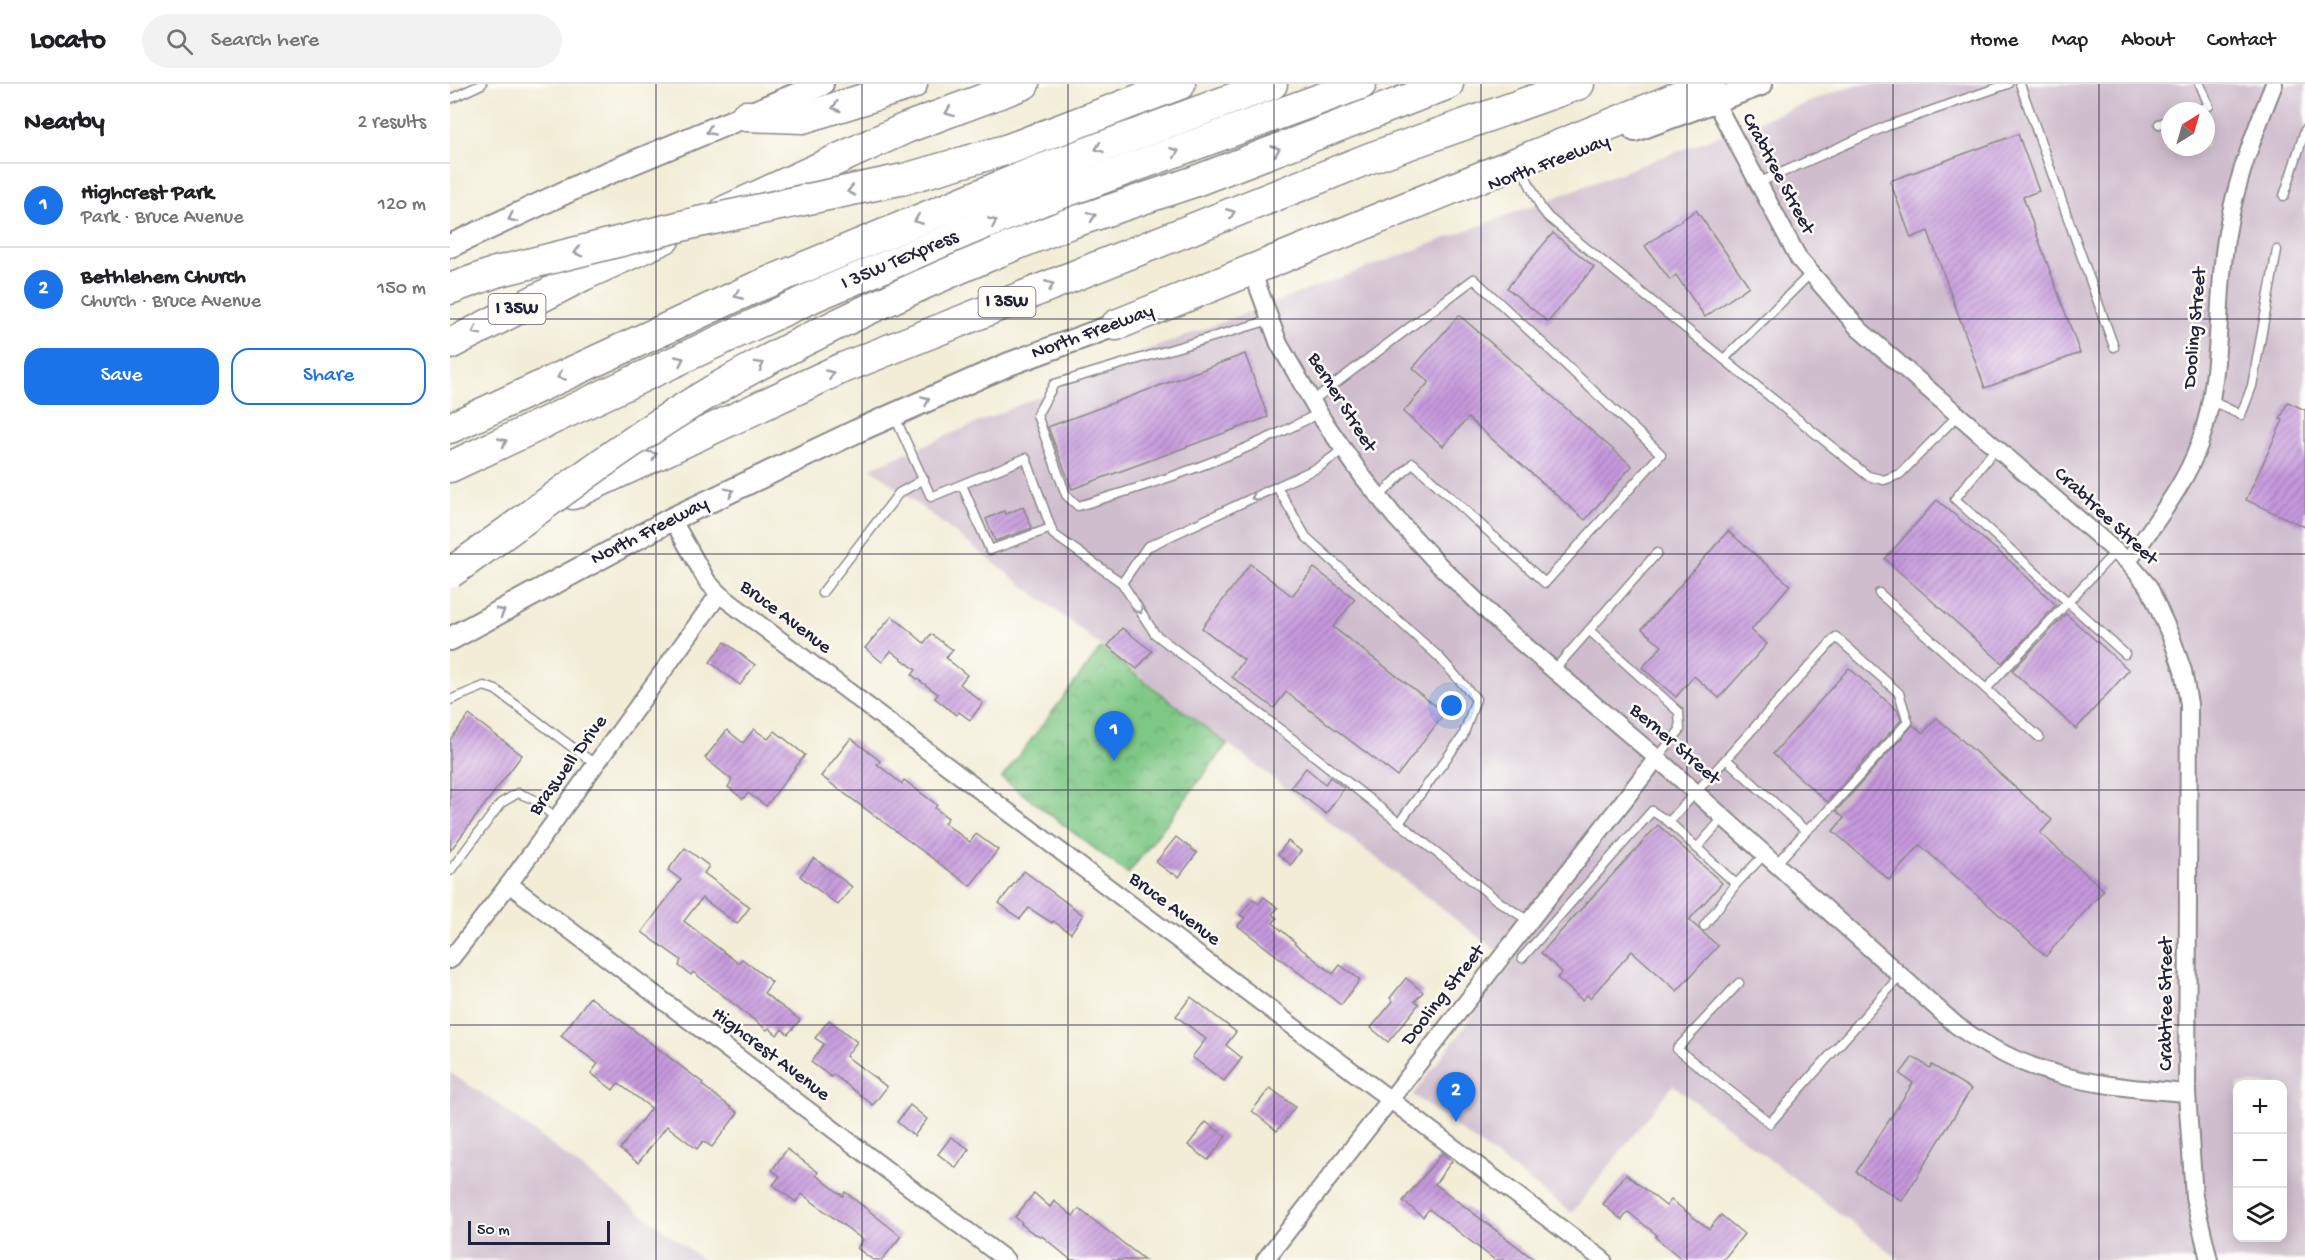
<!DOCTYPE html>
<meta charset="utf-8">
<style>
body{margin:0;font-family:"Gochi Hand",sans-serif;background:#f2f2f2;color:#202124}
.controls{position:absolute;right:18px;bottom:18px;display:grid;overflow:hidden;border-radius:12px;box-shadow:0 3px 15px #0003}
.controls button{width:54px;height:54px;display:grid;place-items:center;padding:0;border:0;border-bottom:2px solid #e0e0e0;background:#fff;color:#202124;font:30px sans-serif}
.compass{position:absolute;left:1711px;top:18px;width:54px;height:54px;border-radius:50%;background:#fff;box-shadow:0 3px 15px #0003;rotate:37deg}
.scale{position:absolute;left:18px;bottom:15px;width:142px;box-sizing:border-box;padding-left:6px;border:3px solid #22223b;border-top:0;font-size:16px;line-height:21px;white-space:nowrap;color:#22223b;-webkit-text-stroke:4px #fdfcf7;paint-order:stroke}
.you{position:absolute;left:1002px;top:622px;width:21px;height:21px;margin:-15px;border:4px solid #fff;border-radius:50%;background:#1a73e8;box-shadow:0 0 0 9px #1a73e833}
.badge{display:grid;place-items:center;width:39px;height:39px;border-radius:50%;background:#1a73e8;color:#fff;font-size:20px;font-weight:700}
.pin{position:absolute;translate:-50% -50px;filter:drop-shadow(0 2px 3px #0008)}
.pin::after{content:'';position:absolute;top:32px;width:21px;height:18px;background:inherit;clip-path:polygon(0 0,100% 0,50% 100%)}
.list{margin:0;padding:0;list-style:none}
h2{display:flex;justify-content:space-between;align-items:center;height:78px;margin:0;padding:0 24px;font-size:26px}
h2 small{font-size:20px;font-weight:400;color:#757577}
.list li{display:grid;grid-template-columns:39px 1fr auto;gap:18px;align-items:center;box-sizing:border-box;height:84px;padding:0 24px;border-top:2px solid #e0e0e0}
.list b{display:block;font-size:22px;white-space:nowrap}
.list p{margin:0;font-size:20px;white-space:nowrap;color:#757577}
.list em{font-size:20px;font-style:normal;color:#757577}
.actions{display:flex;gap:12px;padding:18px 24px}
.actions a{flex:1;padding:14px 0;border:2px solid #1a73e8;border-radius:18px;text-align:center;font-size:21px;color:#1a73e8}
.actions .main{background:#1a73e8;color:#fff}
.icon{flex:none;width:33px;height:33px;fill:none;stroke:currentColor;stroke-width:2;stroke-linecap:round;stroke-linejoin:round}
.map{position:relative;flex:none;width:1855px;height:1176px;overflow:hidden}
header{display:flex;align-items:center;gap:36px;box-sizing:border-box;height:84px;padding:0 30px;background:#fff;border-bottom:2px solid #e0e0e0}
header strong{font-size:28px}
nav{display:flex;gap:33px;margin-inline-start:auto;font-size:21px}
.search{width:420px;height:54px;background:#f2f2f2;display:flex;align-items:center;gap:15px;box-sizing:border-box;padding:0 21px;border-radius:33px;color:#757577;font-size:22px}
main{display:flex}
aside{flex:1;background:#fff}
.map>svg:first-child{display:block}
</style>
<header>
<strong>Locato</strong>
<div class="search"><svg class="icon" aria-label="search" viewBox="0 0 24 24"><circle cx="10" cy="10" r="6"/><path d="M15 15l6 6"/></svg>Search here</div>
<nav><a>Home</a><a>Map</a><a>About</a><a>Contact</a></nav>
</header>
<main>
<aside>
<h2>Nearby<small>2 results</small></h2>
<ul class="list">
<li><span class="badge">1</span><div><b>Highcrest Park</b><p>Park · Bruce Avenue</p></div><em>120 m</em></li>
<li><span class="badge">2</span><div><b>Bethlehem Church</b><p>Church · Bruce Avenue</p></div><em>150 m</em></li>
</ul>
<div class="actions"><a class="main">Save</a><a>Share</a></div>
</aside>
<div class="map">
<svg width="1855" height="1176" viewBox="0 0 1855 1176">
<defs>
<pattern id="park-crowns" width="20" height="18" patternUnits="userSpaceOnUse" patternTransform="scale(1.5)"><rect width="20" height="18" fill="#7ec885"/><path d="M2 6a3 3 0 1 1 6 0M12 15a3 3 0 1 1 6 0" fill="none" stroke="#67a26e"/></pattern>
<pattern id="building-hatch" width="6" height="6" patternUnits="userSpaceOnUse" patternTransform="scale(1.5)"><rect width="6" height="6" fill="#c598dc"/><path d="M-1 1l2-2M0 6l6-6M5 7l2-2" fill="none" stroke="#a07cb4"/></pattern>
</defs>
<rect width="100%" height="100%" fill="#fdfcf7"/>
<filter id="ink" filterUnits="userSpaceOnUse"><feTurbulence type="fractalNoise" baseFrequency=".0167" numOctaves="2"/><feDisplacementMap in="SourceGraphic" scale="12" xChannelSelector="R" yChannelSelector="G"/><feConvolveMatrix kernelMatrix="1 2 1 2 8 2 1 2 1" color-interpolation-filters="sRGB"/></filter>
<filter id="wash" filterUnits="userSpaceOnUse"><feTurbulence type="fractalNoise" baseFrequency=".008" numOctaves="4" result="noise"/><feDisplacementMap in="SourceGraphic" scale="24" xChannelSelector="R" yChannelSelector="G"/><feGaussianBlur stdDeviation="1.35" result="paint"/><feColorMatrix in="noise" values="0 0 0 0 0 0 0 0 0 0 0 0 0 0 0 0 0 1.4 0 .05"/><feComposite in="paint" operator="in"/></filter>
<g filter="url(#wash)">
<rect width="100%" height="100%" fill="#f3edd7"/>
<g fill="#cfbdce" fill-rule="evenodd">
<path d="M1407 0H1855V1176H1450L1223 1001 1122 1129 963 1011 1062 879 421 384 698 266ZM1720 27H1756V63H1720ZM1788 1000H1832V1154H1788Z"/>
<polygon points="0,989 42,1016 253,1176 0,1176"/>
</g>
<polygon fill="url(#park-crowns)" stroke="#507560" stroke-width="1.5" points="651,564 777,660 678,790 552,694"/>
<g id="blocks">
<g fill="url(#building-hatch)">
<polygon points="1568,50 1589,107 1573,113 1630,269 1535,304 1478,147 1461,154 1440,97"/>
<polygon points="1246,126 1299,202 1255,233 1226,191 1220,196 1195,162"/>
<polygon points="1103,149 1144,183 1098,238 1057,204"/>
<polygon points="1009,231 1182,382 1135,436 1018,334 993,362 953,328 979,298 963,284"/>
<polygon points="795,270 818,333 622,405 598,343"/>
<polygon points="1838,318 1855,326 1855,443 1796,416 1833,336 1830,335"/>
<polygon points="1487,416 1562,479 1606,521 1552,579 1435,475"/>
<polygon points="573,423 582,444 545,457 536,435 554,427 556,430"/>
<polygon points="1278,447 1340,501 1301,546 1317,560 1269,614 1244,592 1226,613 1192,584 1212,562 1192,545"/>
<polygon points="800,480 842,512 864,484 905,515 883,543 995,629 947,692 836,608 824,624 782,593 794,576 752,544"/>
<polygon points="1616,530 1679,586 1626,645 1562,587"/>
<polygon points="442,532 474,559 481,550 503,566 496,574 517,591 510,600 533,619 520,636 509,628 506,631 485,614 488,610 462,591 466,586 441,567 432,578 415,564"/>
<polygon points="672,544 702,567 687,585 658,562"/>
<polygon points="275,558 305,581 290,601 260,578"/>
<polygon points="1399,584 1448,627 1451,636 1377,718 1323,670"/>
<polygon points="19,631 72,671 0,767 0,656"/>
<polygon points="1487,634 1602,736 1590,749 1654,806 1596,872 1470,761 1439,796 1383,747 1394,734 1386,727 1463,641 1473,649"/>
<polygon points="304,645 318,655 325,647 355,671 316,722 298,709 293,715 278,703 282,696 255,674 277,646 293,659"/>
<polygon points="401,654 430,677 427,680 452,700 454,696 487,721 485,724 498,734 494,739 520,758 526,750 548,766 520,802 371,692"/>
<polygon points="856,684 875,700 880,693 894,704 876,730 841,703"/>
<polygon points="1208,741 1272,799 1239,836 1268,862 1227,907 1182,867 1140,914 1137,911 1132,916 1107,894 1112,888 1091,869"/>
<polygon points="726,753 747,769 729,793 723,789 722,790 706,778"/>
<polygon points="838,757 851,767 841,781 828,770"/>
<polygon points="235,764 259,782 254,789 300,823 287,840 252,814 234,837 288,879 292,875 322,898 314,909 350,936 338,950 332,945 327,951 319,944 317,946 243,888 241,891 229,882 231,876 192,848 231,796 218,786"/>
<polygon points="364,774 402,803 388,821 350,792"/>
<polygon points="574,787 633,831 621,849 603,837 602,839 579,824 570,835 549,819"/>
<polygon points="814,813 828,824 822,830 827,834 823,839 845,858 844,859 883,890 890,881 910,896 891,921 788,842 795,834 790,831 803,815 809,820"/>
<polygon points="956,894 973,908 965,917 969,920 938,958 921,944 943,917 940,914"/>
<polygon points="140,913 253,999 252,1001 288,1029 262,1063 253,1057 247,1065 217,1042 188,1079 170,1065 201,1024 168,999 163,1006 141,989 148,980 111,952"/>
<polygon points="741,913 786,948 776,961 792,974 774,997 742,973 756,955 726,932"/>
<polygon points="379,936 407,958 396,972 437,1003 423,1021 383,990 381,993 361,978 374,960 365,954"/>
<polygon points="1463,973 1480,984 1482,981 1521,1005 1452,1117 1406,1088 1463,999 1450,990"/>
<polygon points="820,1004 845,1023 827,1047 802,1027"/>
<polygon points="460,1021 477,1035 464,1052 447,1038"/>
<polygon points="756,1038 776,1053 758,1076 738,1061"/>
<polygon points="501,1053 519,1065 506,1084 488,1070"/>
<polygon points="337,1065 368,1088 366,1091 393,1112 395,1108 451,1152 432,1176 423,1176 407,1164 413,1156 352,1110 346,1118 323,1101 330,1092 322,1086"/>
<polygon points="992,1069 1002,1077 985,1100 1085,1176 1045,1176 979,1125 973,1133 953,1117"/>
<polygon points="1176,1090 1216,1122 1221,1116 1259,1145 1271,1131 1294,1150 1273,1176 1233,1176 1205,1153 1207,1151 1178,1128 1172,1136 1153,1120"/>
<polygon points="584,1109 600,1123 604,1117 623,1132 629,1125 695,1176 621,1176 593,1153 583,1149 571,1140 572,1139 565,1133"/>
</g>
</g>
</g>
<g filter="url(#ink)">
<use href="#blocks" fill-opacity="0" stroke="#8a8889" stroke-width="1.5"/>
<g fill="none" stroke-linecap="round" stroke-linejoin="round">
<g stroke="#8a8889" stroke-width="11">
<g id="service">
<polyline points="1570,0 1664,263"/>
<polyline points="0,15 32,0"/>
<polyline points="1744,27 1759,22 1750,0"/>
<polyline points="1709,40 1720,36"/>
<polyline points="1074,89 1091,124 1098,133 1418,392 1434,396 1450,390 1508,331"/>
<polyline points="1308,99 1437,42 1558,0"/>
<polyline points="1834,112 1855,46"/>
<path d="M820 236 604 300 587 331 616 411 628 422C711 398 793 370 869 329"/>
<polyline points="1274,275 1361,189"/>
<polyline points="1760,316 1791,331 1802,302 1827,166"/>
<polyline points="862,317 1024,195 1211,370 1095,499 963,379 929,413"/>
<polyline points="444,331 481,413 576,374 603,450 672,499"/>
<polyline points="1546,364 1505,415 1675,570"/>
<polyline points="894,365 869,383 697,463 672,499 705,550 848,659 1048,817 1079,837"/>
<polyline points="512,401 540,466 601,444"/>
<polyline points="827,403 856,453 989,573 1026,615 1013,652 949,739"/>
<polyline points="372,509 449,409 474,395"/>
<polyline points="1429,509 1536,605 1666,467"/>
<polyline points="1139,546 1229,628 1230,646 1207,674"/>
<polyline points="1104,586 1207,469"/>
<polyline points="1536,605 1589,653"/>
<polyline points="0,616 34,602 46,606 146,681"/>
<polyline points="1277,676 1356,747 1326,780"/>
<polyline points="1247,764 1274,733"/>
<polyline points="0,787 51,719 68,709 83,715 107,735"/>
<polyline points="1286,800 1315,770"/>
<polyline points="1254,842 1286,800 1219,738 1386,553 1449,609 1458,638 1374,731 1356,747"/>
<polyline points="1072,874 1202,727 1219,738"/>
<polyline points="1289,899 1227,965 1320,1039 1451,891"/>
</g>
</g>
<g stroke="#8a8889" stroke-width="20">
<g id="minor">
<polyline points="1264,16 1349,175 1409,245 1678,478 1699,503 1722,555 1733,587 1739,620 1737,1009 1744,1113 1759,1176"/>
<path d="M804 192 829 260 873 336 913 393 945 433 989 481 1058 547 1207 674 1506 941C1579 995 1650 1002 1737 1009"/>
<polyline points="222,435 257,497 269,510 1153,1176"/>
<path d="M1678 478C1703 440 1734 403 1749 361 1770 303 1767 240 1773 180 1778 118 1801 57 1824 0"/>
<polyline points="59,800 556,1176"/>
<polyline points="0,876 59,800 269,510"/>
<polyline points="815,1176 1207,674"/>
</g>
</g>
<g stroke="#8a8889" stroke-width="26">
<g id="secondary">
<polyline points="1185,46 1311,0"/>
<polyline points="0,162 146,94 372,0"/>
<polyline points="0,555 222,435 407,347 559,280 679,236"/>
</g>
</g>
<g stroke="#8a8889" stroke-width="33">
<g id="motorway">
<polyline points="296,32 353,34 462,0"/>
<polyline points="559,65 730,0"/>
<polyline points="275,127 456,44 574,0"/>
<polyline points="548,168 618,140 743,98 998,0"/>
<polyline points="0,205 46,188"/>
<polyline points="666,241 1260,0"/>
<polyline points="0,260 134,191 215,154"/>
<polyline points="0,344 304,204 582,89 822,0"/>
<polyline points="0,383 365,212 593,116 911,0"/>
<polyline points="123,410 388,286 920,74 1129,0"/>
</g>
</g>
<use href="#service" stroke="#fff" stroke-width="8"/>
<use href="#minor" stroke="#fff" stroke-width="16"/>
<use href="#secondary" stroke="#fff" stroke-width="22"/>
<use href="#motorway" stroke="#fff" stroke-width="30"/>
<g stroke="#8a8889" stroke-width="33" stroke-linecap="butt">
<g id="motorway-bridge">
<polyline points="46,188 244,139 454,95 559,65"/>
<path d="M0 489C87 428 170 361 262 307 354 253 450 209 548 168"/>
</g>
</g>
<use href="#motorway-bridge" stroke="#fff" stroke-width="30"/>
</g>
<defs><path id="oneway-chevron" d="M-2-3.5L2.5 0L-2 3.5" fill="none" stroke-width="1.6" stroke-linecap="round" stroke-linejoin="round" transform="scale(1.5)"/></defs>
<g stroke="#9c9ca7">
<use href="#oneway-chevron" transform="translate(386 23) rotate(163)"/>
<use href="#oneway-chevron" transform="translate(499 28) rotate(159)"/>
<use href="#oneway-chevron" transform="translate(260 47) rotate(157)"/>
<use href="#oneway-chevron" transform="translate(649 64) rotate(160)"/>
<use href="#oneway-chevron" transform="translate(826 66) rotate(-21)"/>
<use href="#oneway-chevron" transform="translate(725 68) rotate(-20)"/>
<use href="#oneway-chevron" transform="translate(401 107) rotate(168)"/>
<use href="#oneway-chevron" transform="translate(781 129) rotate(-22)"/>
<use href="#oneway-chevron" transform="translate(642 132) rotate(-19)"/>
<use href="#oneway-chevron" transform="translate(62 134) rotate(155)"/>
<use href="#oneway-chevron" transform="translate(468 136) rotate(158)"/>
<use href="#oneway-chevron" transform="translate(543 138) rotate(-23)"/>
<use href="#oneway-chevron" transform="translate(128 168) rotate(166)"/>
<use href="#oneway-chevron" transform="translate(600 201) rotate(-22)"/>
<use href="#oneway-chevron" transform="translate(288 211) rotate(156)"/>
<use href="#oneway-chevron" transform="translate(26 247) rotate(153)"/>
<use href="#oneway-chevron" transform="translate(230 276) rotate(-25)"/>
<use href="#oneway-chevron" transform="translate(310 281) rotate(-29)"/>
<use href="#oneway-chevron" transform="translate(380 290) rotate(-24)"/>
<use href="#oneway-chevron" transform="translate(111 292) rotate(156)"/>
<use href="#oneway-chevron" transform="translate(476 316) rotate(-24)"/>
<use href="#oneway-chevron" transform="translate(53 358) rotate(-25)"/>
<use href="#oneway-chevron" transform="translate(203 371) rotate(-26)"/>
<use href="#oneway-chevron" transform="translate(280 408) rotate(-26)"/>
<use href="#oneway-chevron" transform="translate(805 413) rotate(155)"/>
<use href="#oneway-chevron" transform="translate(689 526) rotate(57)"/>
<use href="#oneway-chevron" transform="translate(51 528) rotate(-28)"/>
</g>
</g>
<path fill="none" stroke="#22223b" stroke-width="1.5" stroke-opacity="0.55" d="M206 0V1176M412 0V1176M618 0V1176M824 0V1176M1031 0V1176M1237 0V1176M1443 0V1176M1649 0V1176M0 235H1855M0 470H1855M0 706H1855M0 941H1855"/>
<g text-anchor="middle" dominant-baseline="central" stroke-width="5" stroke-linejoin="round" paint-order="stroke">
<g fill="#fdfcf7" stroke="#646373" stroke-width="1.5">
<rect x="528.5" y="203" width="57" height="30" rx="4.5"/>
<rect x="38.5" y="210" width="57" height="30" rx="4.5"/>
</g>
<g font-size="18" font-weight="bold" fill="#22223b">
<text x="557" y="218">I 35W</text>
<text x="67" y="225">I 35W</text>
</g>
<g font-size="20" fill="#22223b" stroke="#fdfcf7">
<text transform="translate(1099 80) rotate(-21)">North Freeway</text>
<text transform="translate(1327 90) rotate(62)">Crabtree Street</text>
<text transform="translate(450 177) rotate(-23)">I 35W TEXpress</text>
<text transform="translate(1746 244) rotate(-85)">Dooling Street</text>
<text transform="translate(643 249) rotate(-20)">North Freeway</text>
<text transform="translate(891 319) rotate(58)">Berner Street</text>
<text transform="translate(1655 433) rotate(43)">Crabtree Street</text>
<text transform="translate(200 448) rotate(-27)">North Freeway</text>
<text transform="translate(335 534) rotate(37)">Bruce Avenue</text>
<text transform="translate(1224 661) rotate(41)">Berner Street</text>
<text transform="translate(119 682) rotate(-54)">Braswell Drive</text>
<text transform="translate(724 826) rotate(37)">Bruce Avenue</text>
<text transform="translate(994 912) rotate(-52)">Dooling Street</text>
<text transform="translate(1717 920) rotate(-90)">Crabtree Street</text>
<text transform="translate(320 971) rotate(37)">Highcrest Avenue</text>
</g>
</g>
</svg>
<div class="controls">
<button>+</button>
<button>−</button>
<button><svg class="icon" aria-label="layers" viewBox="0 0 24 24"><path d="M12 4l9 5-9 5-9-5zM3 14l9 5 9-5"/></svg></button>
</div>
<svg class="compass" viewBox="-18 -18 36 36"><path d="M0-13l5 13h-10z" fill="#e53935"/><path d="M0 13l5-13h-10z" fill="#757577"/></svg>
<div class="scale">50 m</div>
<div class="you"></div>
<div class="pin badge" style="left:664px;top:677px">1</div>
<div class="pin badge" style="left:1006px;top:1038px">2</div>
</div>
</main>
